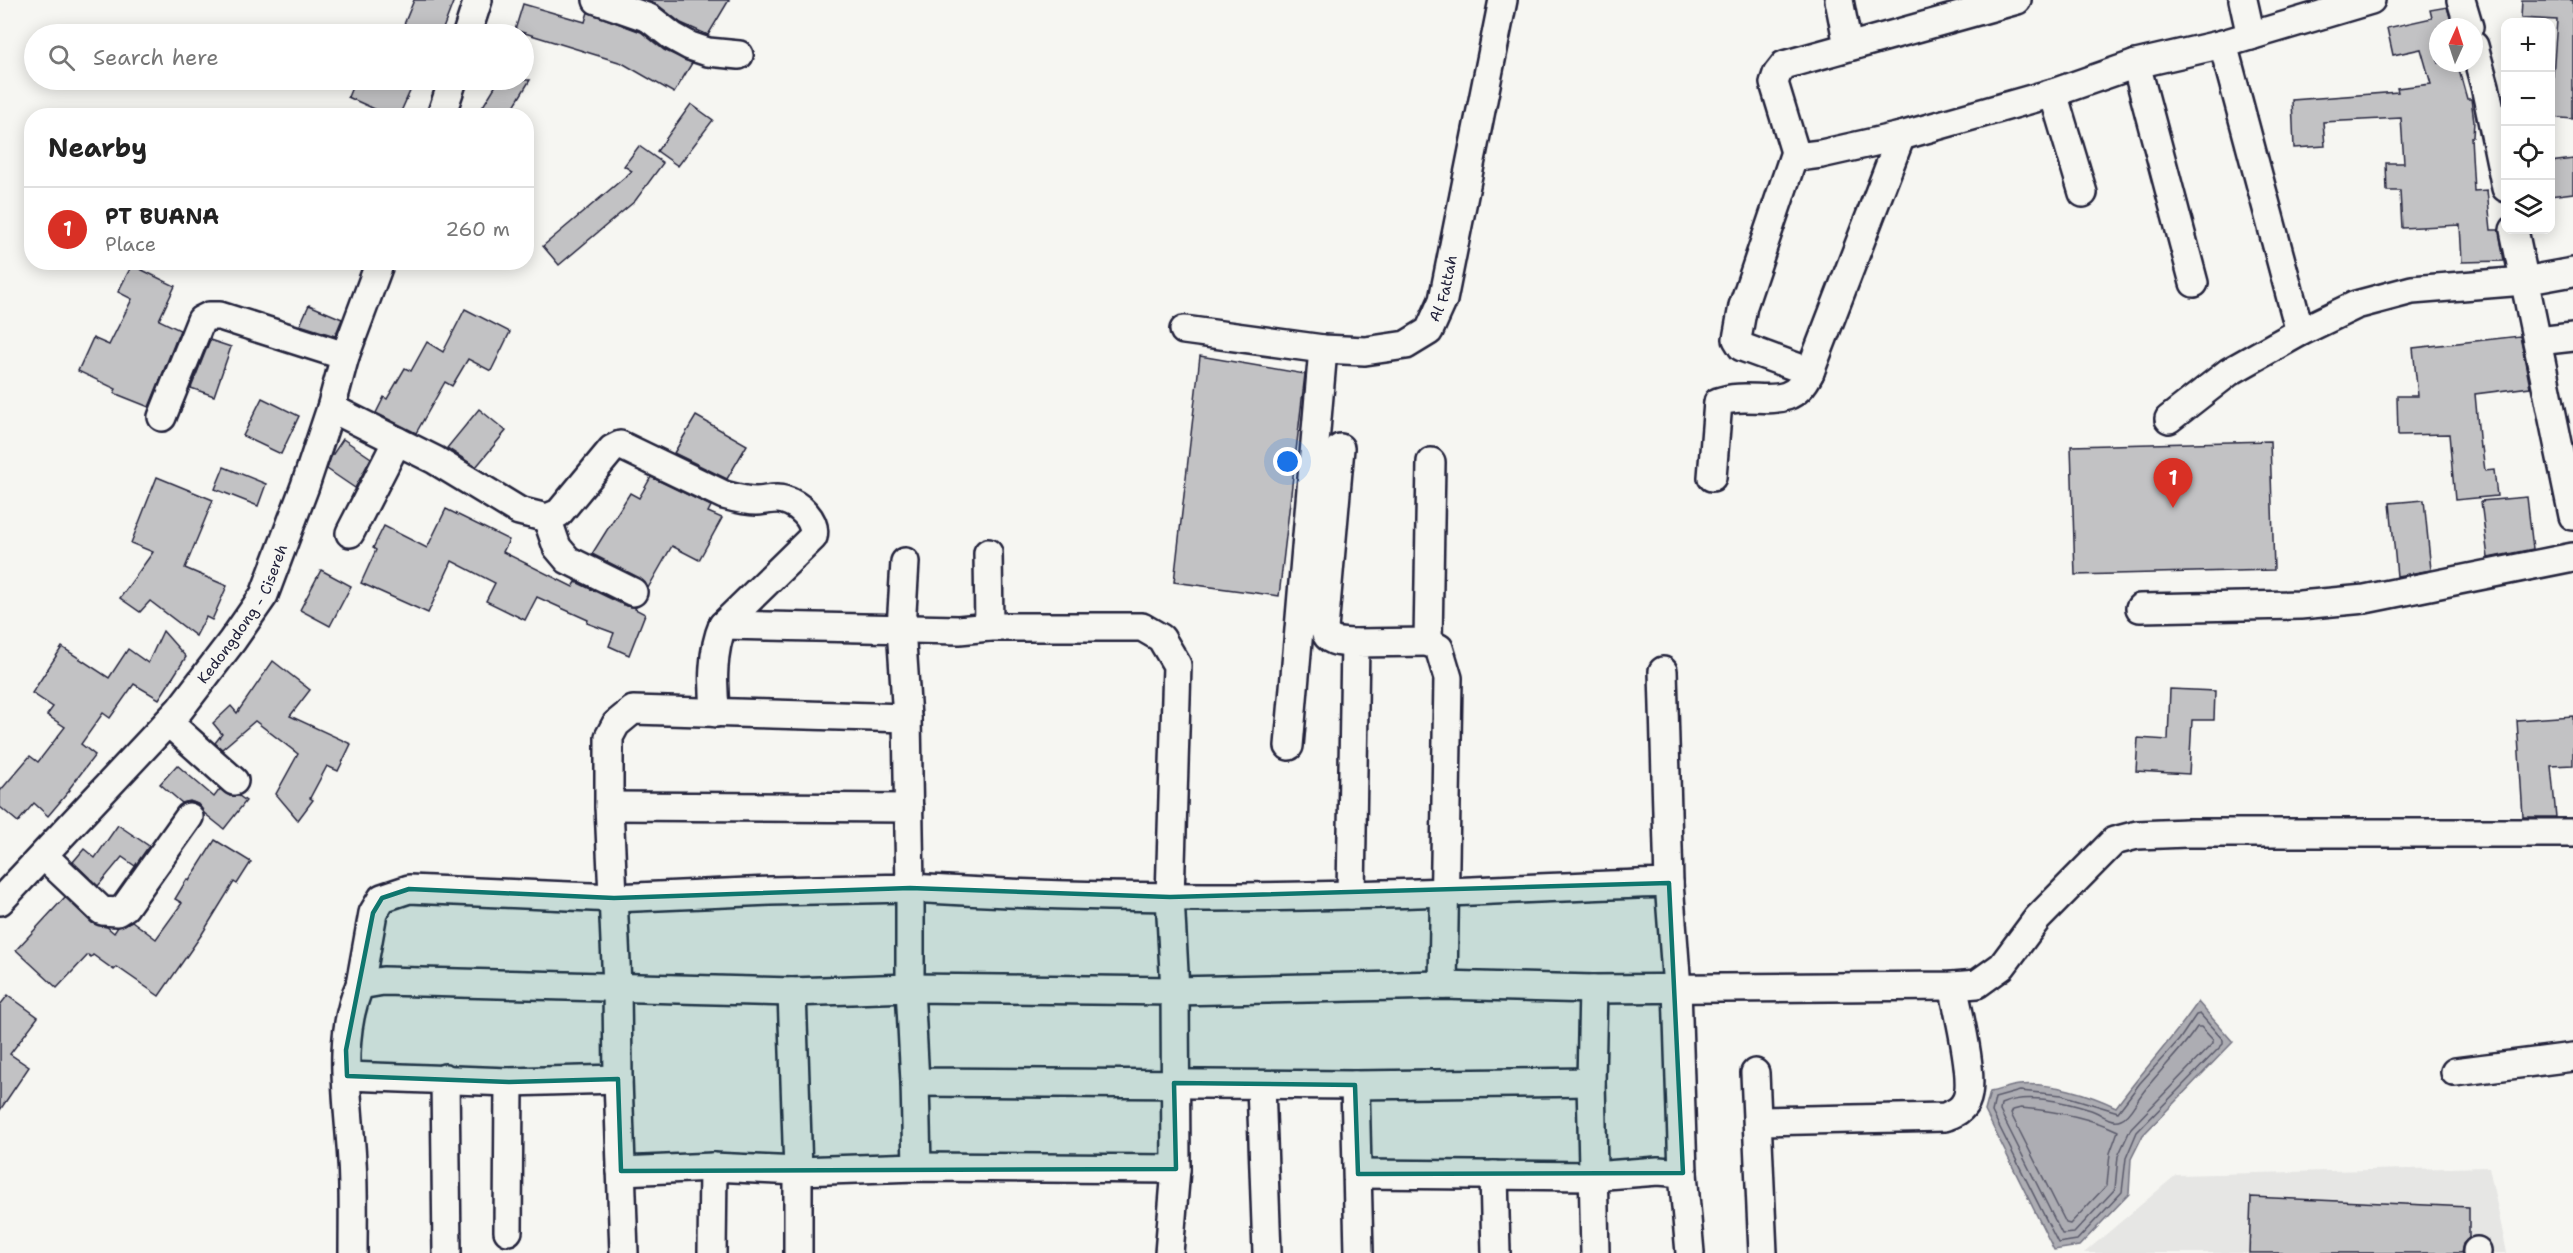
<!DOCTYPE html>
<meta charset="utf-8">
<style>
body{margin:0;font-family:"Shantell Sans",sans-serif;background:#f6f6f6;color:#222}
.controls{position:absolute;right:18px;top:18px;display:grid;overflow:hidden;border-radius:12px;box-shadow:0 3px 15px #0003}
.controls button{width:54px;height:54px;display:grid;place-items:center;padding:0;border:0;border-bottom:2px solid #e0e0e0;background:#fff;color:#222;font:30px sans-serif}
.compass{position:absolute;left:2429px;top:18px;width:54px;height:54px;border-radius:50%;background:#fff;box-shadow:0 3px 15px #0003;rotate:3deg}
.you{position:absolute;left:1288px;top:462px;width:21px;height:21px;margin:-15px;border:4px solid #fff;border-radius:50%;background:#1a73e8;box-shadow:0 0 0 9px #1a73e833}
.badge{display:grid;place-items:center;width:39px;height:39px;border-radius:50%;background:#d93025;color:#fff;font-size:20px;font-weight:700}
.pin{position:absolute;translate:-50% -50px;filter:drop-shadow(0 2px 3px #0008)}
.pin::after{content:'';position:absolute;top:32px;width:21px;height:18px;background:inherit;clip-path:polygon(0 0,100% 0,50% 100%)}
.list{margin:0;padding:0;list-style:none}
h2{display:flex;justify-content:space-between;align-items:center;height:78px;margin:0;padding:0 24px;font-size:26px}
h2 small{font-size:20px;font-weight:400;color:#767676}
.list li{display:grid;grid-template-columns:39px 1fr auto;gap:18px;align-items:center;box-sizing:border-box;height:84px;padding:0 24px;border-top:2px solid #e0e0e0}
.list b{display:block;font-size:22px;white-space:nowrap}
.list p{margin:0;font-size:20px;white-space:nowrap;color:#767676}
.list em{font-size:20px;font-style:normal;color:#767676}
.icon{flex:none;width:33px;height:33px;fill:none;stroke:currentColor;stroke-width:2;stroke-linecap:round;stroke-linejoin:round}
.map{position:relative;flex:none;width:2573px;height:1253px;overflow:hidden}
.search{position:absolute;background:#fff;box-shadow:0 3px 15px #0003;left:24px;top:24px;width:510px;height:66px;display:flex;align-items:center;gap:15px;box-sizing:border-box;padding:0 21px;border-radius:33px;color:#767676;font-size:22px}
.panel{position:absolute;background:#fff;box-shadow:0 3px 15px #0003;left:24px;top:108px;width:510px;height:162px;border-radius:24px}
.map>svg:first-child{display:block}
</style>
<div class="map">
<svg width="2573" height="1253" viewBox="0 0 2573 1253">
<rect width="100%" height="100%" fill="#f6f6f2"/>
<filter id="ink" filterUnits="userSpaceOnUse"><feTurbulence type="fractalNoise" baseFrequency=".0167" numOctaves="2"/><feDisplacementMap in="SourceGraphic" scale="12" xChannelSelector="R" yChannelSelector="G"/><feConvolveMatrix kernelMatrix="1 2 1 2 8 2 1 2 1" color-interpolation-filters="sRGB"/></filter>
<g filter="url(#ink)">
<polygon fill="#e6e6e4" points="2489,1167 2507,1253 2084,1253 2176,1175"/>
<path fill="#adadb3" stroke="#757583" stroke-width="1.5" d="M2198 1002 2233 1042 2143 1135 2131 1159 2129 1194 2079 1246 2054 1250 1985 1111 1990 1092C2000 1090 2009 1086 2019 1085 2050 1082 2089 1094 2116 1107 2142 1071 2173 1039 2198 1002Z"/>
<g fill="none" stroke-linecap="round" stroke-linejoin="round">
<g stroke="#5a5a6b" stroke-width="1.5">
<polygon points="2200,1014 2223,1040 2223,1044 2137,1132 2126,1158 2122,1192 2077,1240 2058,1243 1992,1112 1995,1098 2020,1091 2062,1095 2118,1112 2140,1083 2179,1040 2196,1015"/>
<path d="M2197 1027H2201L2213 1040V1043L2131 1128 2118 1156 2115 1189 2074 1233 2062 1234 2000 1111 2001 1104C2027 1092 2065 1102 2091 1110 2101 1113 2111 1124 2121 1119 2129 1116 2134 1105 2139 1098 2156 1073 2180 1053 2197 1027Z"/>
<path d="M2021 1108C2055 1111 2088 1117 2118 1131L2110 1153 2107 1185 2070 1224 2066 1223 2011 1114 2013 1110Z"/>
</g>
</g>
<g fill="#c2c2c4" stroke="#22223b" stroke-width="1.5">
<polygon points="414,0 454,0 441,34 400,34"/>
<polygon points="645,0 729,0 708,35 681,23 659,6"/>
<polygon points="2522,0 2573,0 2573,119 2550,117 2557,20 2521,18"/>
<polygon points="523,4 585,22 588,12 641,32 664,50 692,63 674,93 622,63 515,30"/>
<polygon points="2447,7 2453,27 2438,27 2438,63 2457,63 2467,99 2471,99 2474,121 2473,137 2471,137 2474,191 2487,190 2491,230 2499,230 2504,261 2462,262 2460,225 2402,228 2400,191 2387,191 2386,163 2404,163 2401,118 2323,122 2325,146 2294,148 2292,100 2398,92 2397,88 2431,84 2421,49 2393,55 2387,28 2432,18 2430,10"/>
<polygon points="355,80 415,80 399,116 390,116 348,97"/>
<polygon points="499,80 530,80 508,116 477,116"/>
<polygon points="691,104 713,120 678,166 657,151"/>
<polygon points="639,146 663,163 635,201 559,265 543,246 632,171 624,166"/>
<polygon points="2573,159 2573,193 2550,196 2550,162"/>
<polygon points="132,265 175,286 159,320 180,330 149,407 114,393 116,389 78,371 93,338 109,345 132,299 118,292"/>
<polygon points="309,305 342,319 335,336 300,325"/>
<polygon points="465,309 510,332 491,371 468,359 452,386 445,382 416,433 376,413 384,397 387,399 405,368 411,371 427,342 443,352"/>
<polygon points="2520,336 2530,387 2475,394 2480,448 2482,447 2485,471 2494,470 2497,496 2455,500 2449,434 2398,435 2397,396 2418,396 2413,348"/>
<polygon points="210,340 231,347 214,396 191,388"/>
<polygon points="1200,356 1305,374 1279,596 1174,582"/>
<polygon points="262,398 299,416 281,454 243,436"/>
<polygon points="479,409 506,431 476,467 447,448"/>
<polygon points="696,416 747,445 727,479 674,453"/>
<polygon points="343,439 371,458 355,488 327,469 331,457"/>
<polygon points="2270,441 2274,570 2075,575 2071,446"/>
<polygon points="224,467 266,484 258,506 215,489"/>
<polygon points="157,477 213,500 185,568 227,586 212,620 206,617 196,636 150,601 140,612 120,598 153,552 131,543"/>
<polygon points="651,477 711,506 708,512 722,518 699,560 672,546 648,588 640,578 592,554 630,493 639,498"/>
<polygon points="2527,497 2533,549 2488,558 2481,501"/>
<polygon points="2424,500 2431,570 2397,576 2390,503"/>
<polygon points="446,509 509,540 503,552 573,587 576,582 626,606 636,607 635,609 645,614 629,655 609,646 614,633 587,623 588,620 537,597 525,620 486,601 495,583 452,561 428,613 361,583 376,550 373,548 384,526 427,548"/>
<polygon points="321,570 351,586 330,626 300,610"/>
<polygon points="163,631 186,657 159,699 134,684 110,718 103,713 81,744 95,755 69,789 70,790 48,816 34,803 18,822 0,807 0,791 30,756 38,762 65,727 47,715 53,707 32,693 62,647 109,678 128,649 148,663"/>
<polygon points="273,661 310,690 290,716 351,744 338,771 327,766 310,798 313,800 298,820 276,794 298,754 255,721 222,749 215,743 222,734 213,723 231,706 237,713"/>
<polygon points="2170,689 2215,691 2214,720 2192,720 2189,774 2136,771 2138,738 2168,740"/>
<polygon points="2573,716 2573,765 2551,766 2556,817 2523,817 2517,720"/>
<polygon points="177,765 214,797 220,789 230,796 239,796 246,801 224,829 204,813 198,804 190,801 182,803 160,784"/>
<polygon points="118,825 149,846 135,866 122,857 98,886 73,862 84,849 95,858"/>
<polygon points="215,840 251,862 237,884 234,882 202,934 159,996 117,967 114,970 93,955 91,957 88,955 57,988 16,950 65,897 92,923 107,927 114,933 118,927 132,921 156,939 182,903 175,899 187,879 189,881"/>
<polygon points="8,995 38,1017 10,1054 29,1067 0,1110 0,1005"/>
<polygon points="2251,1197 2469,1207 2469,1238 2463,1244 2461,1253 2249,1253"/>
</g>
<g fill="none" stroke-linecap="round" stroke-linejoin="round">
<g stroke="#22223b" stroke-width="32">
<g id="minor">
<polyline points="597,0 649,18 672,36 690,46 708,52 739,55"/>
<polyline points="1839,0 1848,46"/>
<polyline points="2017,0 1784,65 1777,74 1774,83 1795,152 1805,156 1821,154 1901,136 2053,93 2136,64 2223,44 2371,0"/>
<polyline points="2243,0 2251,36"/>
<polyline points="2461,0 2469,27"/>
<polyline points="467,34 478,0"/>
<polyline points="2223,44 2300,332"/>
<polyline points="2474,46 2485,86 2506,188"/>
<polyline points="2136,64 2194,283"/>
<polyline points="2053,93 2083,193"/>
<polyline points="441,116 453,80"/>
<polyline points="1795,152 1743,306 1737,339 1742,347 1810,372 1901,136"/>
<polyline points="2514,230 2573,516"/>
<path id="s1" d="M1184 330 1323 349 1365 351 1406 345 1429 331 1443 300 1503 0"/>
<polyline points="2538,341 2573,337"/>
<path d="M331 408 435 460 519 511 547 518 559 513 612 449 620 445 724 495C735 498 745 501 756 501 765 501 776 497 784 500 799 504 817 520 813 537L723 625C712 650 712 686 716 713"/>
<polyline points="162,417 201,320 209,316 220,316 345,356"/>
<polyline points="2169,419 2229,372 2300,332 2356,305 2412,290 2524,281 2573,272"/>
<path d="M1340 448 1324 629C1328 644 1342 642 1355 643"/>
<path d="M1712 477 1718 402C1756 389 1789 416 1810 372"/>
<polyline points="547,518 557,547 568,560 633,592"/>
<polyline points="350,533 397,441"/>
<polyline points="988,553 989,627"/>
<polyline points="2140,608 2300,605 2365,599 2573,557"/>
<polyline points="723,625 959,630 989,627 1142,627 1161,638 1177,665 1170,897 1175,991 1176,1169 1169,1253"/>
<polyline points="1428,642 1439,648 1448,678 1443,985"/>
<polyline points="168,722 234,781"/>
<polyline points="1289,746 1323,349"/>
<polyline points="609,806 909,808"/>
<polyline points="44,856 102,911 117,912 125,907 189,817"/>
<polyline points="1351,895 1355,643 1428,642 1431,462"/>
<path id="s2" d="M0 901 180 709 232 641 264 595 305 486 331 408 345 356 380 262"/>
<polyline points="360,985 373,913 382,898 409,889 614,898 770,891 910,888 907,718 901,628 905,562"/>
<polyline points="1593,989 1591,1082 1595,1253"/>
<polyline points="792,992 798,1171 798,1253"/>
<polyline points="2455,1072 2573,1057"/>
<polyline points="1755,1073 1763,1253"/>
<polyline points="347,1076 509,1082 618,1079"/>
<polyline points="445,1078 447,1253"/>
<polyline points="915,1082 917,1167"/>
<path d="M1591 1082 1355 1085 915 1082 910 988V888C1056 897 1204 899 1351 895 1457 893 1563 886 1669 883"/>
<polyline points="1261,1085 1267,1253"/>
<polyline points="1355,1085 1359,1253"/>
<path d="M1759 1121 1945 1117C1954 1113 1961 1111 1966 1101 1976 1081 1958 1010 1953 986"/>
<polyline points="621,1171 713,1167 798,1171 917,1167 1176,1169"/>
<polyline points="1683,1173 1690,1253"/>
<polyline points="1358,1174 1593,1176 1658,1171 1683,1173 1677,988 1669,883 1663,671"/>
<polyline points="1494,1175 1496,1253"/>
<polyline points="508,1231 509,1082"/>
<polyline points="2477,1251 2477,1253"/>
<path d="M353 1253C353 1222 354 1192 352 1161 349 1104 336 1039 360 985L383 981 792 992 910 988 1175 991 1443 985 1593 989 1953 986 1977 984 2002 966 2037 919 2114 841 2137 835 2187 833H2573"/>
<polyline points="624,1253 618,1079 617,986 609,806 609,737 616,724 633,710 907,718"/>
<polyline points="712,1253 713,1167"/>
</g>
</g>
<use href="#minor" stroke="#f6f6f2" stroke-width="27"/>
</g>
</g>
<path fill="#0f766e" fill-opacity="0.2" stroke="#0f766e" stroke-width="4.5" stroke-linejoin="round" d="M1669 883 1683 1173 1358 1174 1355 1085 1174 1083 1176 1169 621 1171 618 1079 509 1082 347 1076 346 1050 373 913 382 898 409 889 614 898 910 888 1170 897Z"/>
<g text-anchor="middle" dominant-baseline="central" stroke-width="4.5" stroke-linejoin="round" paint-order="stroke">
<g font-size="15" fill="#22223b" stroke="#f6f6f2">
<text stroke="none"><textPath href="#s1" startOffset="296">Al Fattah</textPath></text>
<text stroke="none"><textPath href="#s2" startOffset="378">Kedongdong - Cisereh</textPath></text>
</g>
</g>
</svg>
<div class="controls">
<button>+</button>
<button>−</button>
<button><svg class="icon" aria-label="locate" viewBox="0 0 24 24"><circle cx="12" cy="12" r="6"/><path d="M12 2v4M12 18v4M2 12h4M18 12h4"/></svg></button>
<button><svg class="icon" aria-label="layers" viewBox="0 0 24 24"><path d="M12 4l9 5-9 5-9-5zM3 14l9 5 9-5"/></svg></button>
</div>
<svg class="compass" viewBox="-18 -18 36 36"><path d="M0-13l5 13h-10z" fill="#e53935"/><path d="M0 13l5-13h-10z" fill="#767676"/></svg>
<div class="you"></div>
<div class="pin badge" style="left:2173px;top:508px">1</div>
<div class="search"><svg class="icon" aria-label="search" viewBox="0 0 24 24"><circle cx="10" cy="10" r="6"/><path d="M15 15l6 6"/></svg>Search here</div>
<section class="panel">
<h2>Nearby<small></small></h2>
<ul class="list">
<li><span class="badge">1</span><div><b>PT BUANA</b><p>Place</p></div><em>260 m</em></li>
</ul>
</section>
</div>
